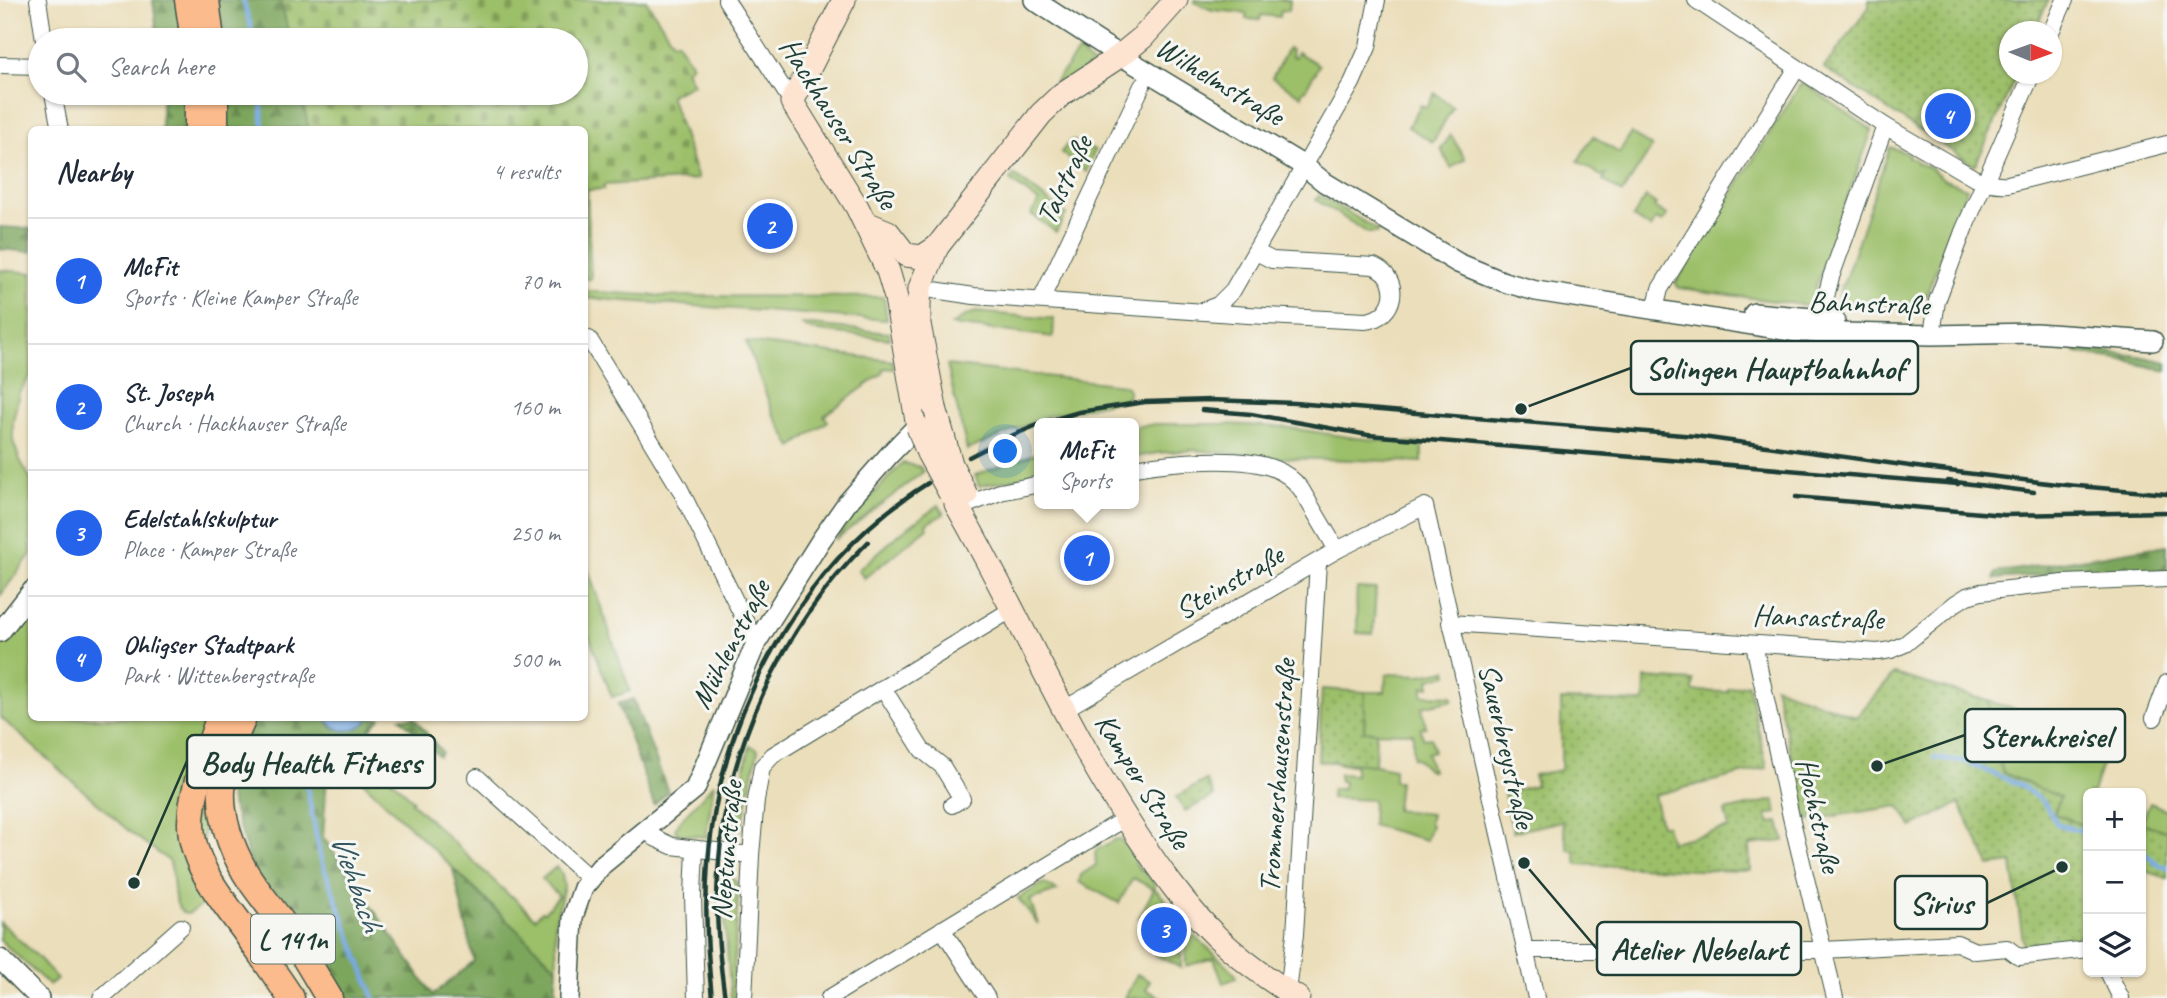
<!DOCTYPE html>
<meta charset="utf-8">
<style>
body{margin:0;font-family:Caveat,sans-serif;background:#f2f2f3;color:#1f2937}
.controls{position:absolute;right:21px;bottom:21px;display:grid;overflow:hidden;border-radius:10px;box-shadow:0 2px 5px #0004}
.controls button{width:63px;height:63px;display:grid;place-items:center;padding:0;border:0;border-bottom:2px solid #e0e1e3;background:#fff;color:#1f2937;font:35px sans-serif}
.compass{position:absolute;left:1999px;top:21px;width:63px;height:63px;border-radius:50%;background:#fff;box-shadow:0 2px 5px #0004;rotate:91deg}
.you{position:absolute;left:1006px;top:452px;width:24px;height:24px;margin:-18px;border:5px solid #fff;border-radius:50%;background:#1a73e8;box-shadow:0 0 0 10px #1a73e833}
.badge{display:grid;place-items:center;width:46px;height:46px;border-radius:50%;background:#2563eb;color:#fff;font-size:23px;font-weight:700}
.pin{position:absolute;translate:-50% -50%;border:4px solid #fff;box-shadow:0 2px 7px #0006}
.popup{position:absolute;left:1034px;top:418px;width:105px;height:91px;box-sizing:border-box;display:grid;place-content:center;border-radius:10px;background:#fff;filter:drop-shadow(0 2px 5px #0005);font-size:23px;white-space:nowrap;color:#747a83}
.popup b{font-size:26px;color:#1f2937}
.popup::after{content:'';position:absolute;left:50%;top:100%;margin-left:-14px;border:14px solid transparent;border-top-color:#fff}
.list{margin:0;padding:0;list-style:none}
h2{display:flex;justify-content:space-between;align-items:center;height:91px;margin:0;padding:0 28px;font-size:30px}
h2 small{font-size:23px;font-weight:400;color:#747a83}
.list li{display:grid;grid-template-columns:46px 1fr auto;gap:21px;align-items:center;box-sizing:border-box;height:126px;padding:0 28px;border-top:2px solid #e0e1e3}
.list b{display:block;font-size:26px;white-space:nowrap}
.list p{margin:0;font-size:23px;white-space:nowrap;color:#747a83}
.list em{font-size:23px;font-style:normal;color:#747a83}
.icon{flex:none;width:38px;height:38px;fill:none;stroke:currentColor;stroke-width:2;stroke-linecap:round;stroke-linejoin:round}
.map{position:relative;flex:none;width:2167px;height:998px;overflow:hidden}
.search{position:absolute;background:#fff;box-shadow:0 2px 5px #0004;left:28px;top:28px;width:560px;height:77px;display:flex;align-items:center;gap:18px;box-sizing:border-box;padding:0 24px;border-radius:38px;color:#747a83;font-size:26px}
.panel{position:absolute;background:#fff;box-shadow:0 2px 5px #0004;left:28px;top:126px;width:560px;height:595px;border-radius:10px}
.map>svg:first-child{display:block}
</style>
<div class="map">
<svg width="2167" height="998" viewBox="0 0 2167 998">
<defs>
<pattern id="forest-firs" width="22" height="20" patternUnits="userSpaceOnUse" patternTransform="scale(1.75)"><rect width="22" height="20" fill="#7da65d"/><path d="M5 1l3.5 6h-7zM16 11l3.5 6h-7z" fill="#66884e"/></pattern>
<pattern id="cemetery-stones" width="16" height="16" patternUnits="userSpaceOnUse" patternTransform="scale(1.75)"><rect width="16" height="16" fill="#9cbf69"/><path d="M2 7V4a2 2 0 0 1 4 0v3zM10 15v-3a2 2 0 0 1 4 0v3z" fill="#7f9c57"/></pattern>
<pattern id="park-dots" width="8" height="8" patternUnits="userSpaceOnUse" patternTransform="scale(1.75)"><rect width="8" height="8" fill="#9cbf69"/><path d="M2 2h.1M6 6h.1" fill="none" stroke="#7f9c57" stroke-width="1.8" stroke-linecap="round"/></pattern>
</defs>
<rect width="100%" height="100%" fill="#f6f6f2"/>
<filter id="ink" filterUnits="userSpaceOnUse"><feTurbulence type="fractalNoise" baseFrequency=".0143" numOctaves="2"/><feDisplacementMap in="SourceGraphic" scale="14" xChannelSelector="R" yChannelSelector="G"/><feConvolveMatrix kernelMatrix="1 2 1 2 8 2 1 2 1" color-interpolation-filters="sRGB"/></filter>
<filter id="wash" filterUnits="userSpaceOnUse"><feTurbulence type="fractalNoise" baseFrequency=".00686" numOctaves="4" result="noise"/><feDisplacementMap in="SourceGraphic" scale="28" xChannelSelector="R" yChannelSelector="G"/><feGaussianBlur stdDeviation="1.57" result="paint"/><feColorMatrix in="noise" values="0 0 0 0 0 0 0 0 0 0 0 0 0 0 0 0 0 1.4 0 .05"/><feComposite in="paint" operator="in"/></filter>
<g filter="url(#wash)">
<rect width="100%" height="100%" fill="#ebdeba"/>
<g fill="#9cbf69" stroke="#5e7e4e" stroke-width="2">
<polygon points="1194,0 1290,0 1289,11 1281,10 1280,17 1261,15 1260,20 1246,19 1246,13 1212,10 1194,2"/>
<polygon points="1288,48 1291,50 1292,57 1295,57 1297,52 1319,65 1307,87 1302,92 1302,96 1272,78"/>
<polygon points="1079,51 1092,64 1061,87 1055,82"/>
<polygon points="1805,84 1872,130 1809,306 1679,288 1676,284 1677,281 1800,85"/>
<polygon points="1435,93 1453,107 1433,142 1408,127 1421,105 1426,108"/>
<polygon points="1631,133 1652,147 1622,193 1603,180 1606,174 1601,176 1578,161 1593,136 1619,153"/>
<polygon points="1451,135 1465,159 1451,168 1441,149"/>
<polygon points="1071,140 1095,150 1086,172 1061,152"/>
<polygon points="1890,147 1909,154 1908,157 1916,160 1916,163 1929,167 1945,180 1967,188 1921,309 1839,302 1841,285 1843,285"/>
<polygon points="1014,175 1066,214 1056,232 1031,214 1039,202 1010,180"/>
<polygon points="1319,195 1379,231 1377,233 1368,233 1316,200"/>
<polygon points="1646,197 1656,204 1654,207 1667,215 1662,222 1656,219 1651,228 1633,217"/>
<polygon points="0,270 32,273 31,374 19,393 13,421 13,441 20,460 31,480 31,554 0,596"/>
<polygon points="585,291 661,296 881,297 884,298 887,320 585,298"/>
<polygon points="976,312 1054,319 1053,337 952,325 967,315"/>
<polygon points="801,324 889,333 890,339 811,330"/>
<polygon points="746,342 893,361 894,369 884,368 883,373 824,416 828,421 792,447 773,413"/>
<polygon points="947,365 1123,385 1127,387 1129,394 1125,399 1048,416 967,450"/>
<polygon points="1155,424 1227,424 1283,427 1355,438 1422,444 1422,462 1284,458 1192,450 1158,453 1134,457 1134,427"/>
<polygon points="1040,452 1040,474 979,486 975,475"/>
<polygon points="902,463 920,467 923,472 835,540 853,516"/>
<polygon points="939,505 944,514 926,524 928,528 864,578 858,570 903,531"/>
<polygon points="585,561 630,691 612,697 585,625"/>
<path d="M1357 588 1376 589 1373 634 1357 633C1358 616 1355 606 1357 588Z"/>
<path d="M31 607 32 718H213L200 877 191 888 204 904 188 914 183 913C169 898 177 878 169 861L130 832 0 717V646Z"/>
<polygon points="1447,670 1448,675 1429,679 1430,687 1423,687 1423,695 1452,696 1453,700 1422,707 1426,727 1421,728 1423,739 1431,738 1434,751 1427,753 1432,771 1429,771 1416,758 1413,758 1413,733 1364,732 1365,692 1385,692 1386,674 1421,675"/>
<polygon points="1988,701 2110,739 2093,793 2088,793 2088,827 2054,814 2059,797 2003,773"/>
<polygon points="750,745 758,750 742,827 736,833 729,836"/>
<polygon points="357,746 413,800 411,802 511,897 512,896 535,918 542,911 544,912 559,896 542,879 556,867 562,875 564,886 555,922 557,968 334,754 339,748"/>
<polygon points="1338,762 1375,765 1394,769 1394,781 1399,781 1396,810 1431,814 1429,823 1431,825 1426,840 1372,825 1373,800 1331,798 1332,789 1343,789 1344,782 1339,781 1339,774 1355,775 1355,765 1338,764"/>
<path d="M714 783 706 837 678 834 675 831C677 819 705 797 714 783Z"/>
<polygon points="2150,803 2167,810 2166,832 2141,823"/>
<polygon points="1116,839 1121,840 1137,861 1135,863 1141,871 1143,870 1155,885 1155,889 1169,904 1163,916 1139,918 1154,889 1133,878 1119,903 1079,882 1081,875 1096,865 1095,851"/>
<polygon points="725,870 737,883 738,895 734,969 736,998 731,998 725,926"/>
<polygon points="1044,883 1057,891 1030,900 1038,924 1018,898"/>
<polygon points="0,922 39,958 57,979 49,985 0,940"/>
<polygon points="1195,936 1235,973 1236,978 1223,983 1214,958 1186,966 1185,943"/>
<polygon points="1172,938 1181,943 1181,968 1154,954"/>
<polygon points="1137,974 1150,981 1146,990 1162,998 1125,998"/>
</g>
<g fill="url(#forest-firs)" stroke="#4e7248" stroke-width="2">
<polygon points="153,0 178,0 184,40 158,40"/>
<polygon points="215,0 281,0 290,40 219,40"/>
<polygon points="162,93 189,93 191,129 161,130"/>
<polygon points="223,93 301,93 309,129 224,129"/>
<polygon points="0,227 31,229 31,252 0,249"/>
<polygon points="2075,347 2139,356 2167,362 2167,371 2118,359 2075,353"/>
<polygon points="2167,545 2167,571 2060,574 1994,579 1995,573"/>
<polygon points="633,699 668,792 654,805 618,704"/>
<polygon points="252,718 326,718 330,726 366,723 370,718 380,718 368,732 353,740 357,746 339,748 328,761 323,837 433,995 474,961 453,869 557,968 555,998 340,998 252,868 229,795"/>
<polygon points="400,718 414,718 442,752 439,756"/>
</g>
<polygon fill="url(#cemetery-stones)" stroke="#5e7e4e" stroke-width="2" points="281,0 646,0 673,42 677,41 692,65 686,70 693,84 670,95 698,179 604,185 604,189 587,190 591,279 585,279 584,130 309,129 301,93 576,93 576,40 290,40"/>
<g fill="url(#park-dots)" stroke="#5e7e4e" stroke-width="2">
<polygon points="1869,0 2048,0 2035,31 2010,32 2010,74 2017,74 1975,166 1824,68 1869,7"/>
<polygon points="1894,674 1988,701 2003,773 2060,797 2054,814 2088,827 2088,929 2066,945 2024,948 2012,863 1990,866 1959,803 1912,827 1899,806 1807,820 1775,686 1856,717"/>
<polygon points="1645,678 1694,681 1693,691 1728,692 1728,689 1748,684 1767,768 1654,795 1661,825 1666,825 1671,842 1729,828 1725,811 1774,800 1777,813 1767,815 1769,823 1779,822 1784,841 1749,845 1750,871 1693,870 1577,864 1574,850 1568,850 1562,821 1513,832 1504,793 1536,785 1534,775 1561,770 1561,700 1644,702"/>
<polygon points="1322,689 1365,692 1364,731 1376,732 1375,765 1318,761"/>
<polygon points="1206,780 1214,796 1185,811 1176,797"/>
<polygon points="2141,823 2165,831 2167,828 2167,878 2146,871 2141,873"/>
</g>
<path fill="#78aae3" stroke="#4c748c" stroke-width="2" d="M326 718H370C358 733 336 736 326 718Z"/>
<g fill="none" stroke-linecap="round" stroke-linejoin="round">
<g stroke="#78aae3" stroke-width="4.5">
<polyline points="243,0 255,40"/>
<polyline points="261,93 263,130"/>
<polyline points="1934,758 1964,761 2022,786 2044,803 2058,825 2088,832"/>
<polyline points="305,778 321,860 374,998"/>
<polyline points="2141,850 2158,865 2167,867"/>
</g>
</g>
</g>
<g filter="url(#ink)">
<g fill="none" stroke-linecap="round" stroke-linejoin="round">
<g stroke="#3e5548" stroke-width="18">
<g id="minor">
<polyline points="38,0 44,40"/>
<polyline points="726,0 792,102"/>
<path d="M1696 0 1885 126 1974 178C1986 182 1995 185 2008 184L2167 144"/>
<polyline points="2051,32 2065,0"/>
<polyline points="0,65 40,66"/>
<polyline points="53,93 60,130"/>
<path d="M920 288 974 296 1248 315 1365 321C1396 318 1403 279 1374 266L1272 260 1256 252"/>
<polyline points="1041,300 1142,86"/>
<polyline points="1655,309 1660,289 1797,68"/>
<polyline points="1202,311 1218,305 1233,290 1352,83 1368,47 1377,0"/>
<polyline points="1811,324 1820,320 1831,277 1885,126"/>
<polyline points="1932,335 1937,301 1964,229 2032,74"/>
<polyline points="589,339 680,489 756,643"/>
<path d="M1134 468C1170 462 1242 455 1275 469 1286 473 1294 480 1301 489L1337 550"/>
<polyline points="969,504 1000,492 1040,484"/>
<polyline points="1450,623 1878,652 1891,650 1905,644 1956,603 1967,596 1981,592 2063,583 2167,579"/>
<polyline points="1754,644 1791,817 1835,998"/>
<polyline points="883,688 922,750 942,766 962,799 952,805"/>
<polyline points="1063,710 1337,550 1425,506 1536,998"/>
<polyline points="2154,718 2167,683"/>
<polyline points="477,777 590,879"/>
<polyline points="647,830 655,838 672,846 751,855"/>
<polyline points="695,849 693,895 696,998"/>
<polyline points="942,929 987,998"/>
<polyline points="1525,950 1823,950 1957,943 1975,951 2007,948 2019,957 2088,949"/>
<polyline points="2108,972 2121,998"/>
<polyline points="101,998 181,927"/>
<polyline points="744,998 751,855 756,800 762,767 773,755 1011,610"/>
<polyline points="829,998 1126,818"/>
<polyline points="1285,998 1289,984 1295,934 1318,563"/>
</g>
</g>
<g stroke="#3e5548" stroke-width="22">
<g id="tertiary">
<polyline points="1034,0 1105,46 1304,166 1324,182 1458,263 1504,282 1536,291 1797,332 1932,335 2035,333 2153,341"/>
<polyline points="1754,313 1835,320"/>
<polyline points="0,632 32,591"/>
<polyline points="0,959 39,998"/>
<polyline points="569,998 573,917 583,888 602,865 695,789 756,643 821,540 847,503 890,454 927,416"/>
</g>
</g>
<g stroke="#3e5548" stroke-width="25">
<g id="secondary">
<polyline points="844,0 792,102 857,207 888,271 896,298 918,427"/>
<polyline points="866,223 888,232 906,255 922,257 937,247"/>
<polyline points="935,408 919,324 919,305 920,288 937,247 1041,114 1062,94 1121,55 1143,37 1176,0"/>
<path d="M956 504C1018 612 1066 727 1135 832 1159 868 1185 906 1217 937 1241 960 1269 980 1298 998"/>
</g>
</g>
<g stroke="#3e5548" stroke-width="27">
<g id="primary">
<polyline points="187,0 193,40"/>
<polyline points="207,0 212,40"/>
<polyline points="197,93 197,130"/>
<polyline points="216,130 216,93"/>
</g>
</g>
<g stroke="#3e5548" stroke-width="29">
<g id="trunk">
<path d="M219 718C209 751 192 786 191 822 190 863 222 899 245 931 260 953 276 975 291 998"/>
<path d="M243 718C216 775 213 815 245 872 256 890 271 907 283 924 300 948 314 973 329 998"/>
</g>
</g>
<use href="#minor" stroke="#fff" stroke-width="16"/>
<use href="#tertiary" stroke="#fff" stroke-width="19"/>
<use href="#secondary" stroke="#fde4d1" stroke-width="23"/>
<use href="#primary" stroke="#fbbb8c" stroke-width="24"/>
<use href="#trunk" stroke="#fbbb8c" stroke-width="26"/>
<g stroke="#1f3d34" stroke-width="4.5">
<polyline points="1202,410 1251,414 1368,435 1958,484"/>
<polyline points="1042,423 1079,412 1145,402 1210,400 1295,403 1695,436 1924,468 2056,484 2167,494"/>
<polyline points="969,457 1006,438 1040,424"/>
<polyline points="1948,481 2034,492"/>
<polyline points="1796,497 2004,515 2167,512"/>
<path d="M712 998C706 941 703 885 712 828 732 691 810 557 928 483"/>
<path d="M725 998C719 957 715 917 718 876 724 752 780 629 868 542"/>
</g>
<g stroke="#3e5548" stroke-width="25" stroke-linecap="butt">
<g id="secondary-bridge">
<polyline points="935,408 951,464 966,495"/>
<polyline points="918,427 928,453 950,493"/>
</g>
</g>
<use href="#secondary-bridge" stroke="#fde4d1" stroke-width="23"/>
</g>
</g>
<g text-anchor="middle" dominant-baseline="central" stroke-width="6" stroke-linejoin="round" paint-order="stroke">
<rect fill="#f6f6f2" stroke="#60746d" stroke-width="2" x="251" y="914.5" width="84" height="49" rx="5"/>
<g font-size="28" font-weight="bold" fill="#1f3d34">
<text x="293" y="939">L 141n</text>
</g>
<g font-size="30" fill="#1f3d34" stroke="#f6f6f2">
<text transform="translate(1220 81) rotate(31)">Wilhelmstraße</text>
<text transform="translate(839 123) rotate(58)">Hackhauser Straße</text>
<text transform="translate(1064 180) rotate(-65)">Talstraße</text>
<text transform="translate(1869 303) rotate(2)">Bahnstraße</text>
<text transform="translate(1229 582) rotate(-30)">Steinstraße</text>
<text transform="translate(1818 617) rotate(2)">Hansastraße</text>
<text transform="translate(730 644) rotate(-63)">Mühlenstraße</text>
<text transform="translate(1507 746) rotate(77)">Sauerbreystraße</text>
<text transform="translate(1277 776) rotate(-86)">Trommershausenstraße</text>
<text transform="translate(1143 781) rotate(58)">Kamper Straße</text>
<text transform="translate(1819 815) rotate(77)">Hochstraße</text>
<text transform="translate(726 850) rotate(-85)">Neptunstraße</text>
</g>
<g font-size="32" font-style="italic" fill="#355860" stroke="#f6f6f2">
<text transform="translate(357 882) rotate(71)">Viehbach</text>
</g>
</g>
<path fill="none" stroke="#1f3d34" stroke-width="2.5" d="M1521 409L1631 368M1877 766L1965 735M134 883L187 761M2062 867L1987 903M1524 863L1597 949"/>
<g fill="#1f3d34" stroke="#f6f6f2" stroke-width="2.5">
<circle cx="1521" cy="409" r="7"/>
<circle cx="1877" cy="766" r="7"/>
<circle cx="134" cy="883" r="7"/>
<circle cx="2062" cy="867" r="7"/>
<circle cx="1524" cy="863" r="7"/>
</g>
<g fill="#f6f6f2" stroke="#1f3d34" stroke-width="2.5">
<rect x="1631" y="341" width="287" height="53" rx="7"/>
<rect x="1965" y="709" width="160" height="53" rx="7"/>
<rect x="187" y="735" width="248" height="53" rx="7"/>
<rect x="1895" y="876" width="92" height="53" rx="7"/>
<rect x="1597" y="922" width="204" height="53" rx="7"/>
</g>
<g font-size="32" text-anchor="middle" font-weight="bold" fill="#1f3d34">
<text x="1775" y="379">Solingen Hauptbahnhof</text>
<text x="2045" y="747">Sternkreisel</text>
<text x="311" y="773">Body Health Fitness</text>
<text x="1941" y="914">Sirius</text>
<text x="1699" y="960">Atelier Nebelart</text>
</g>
</svg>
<div class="controls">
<button>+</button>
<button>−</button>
<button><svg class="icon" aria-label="layers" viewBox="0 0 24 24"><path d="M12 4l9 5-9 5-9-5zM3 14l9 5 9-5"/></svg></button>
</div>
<svg class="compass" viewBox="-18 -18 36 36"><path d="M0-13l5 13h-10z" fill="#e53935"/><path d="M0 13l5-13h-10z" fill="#747a83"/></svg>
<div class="you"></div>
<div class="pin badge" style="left:1087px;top:558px">1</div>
<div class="popup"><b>McFit</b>Sports</div>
<div class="pin badge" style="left:770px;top:226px">2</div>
<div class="pin badge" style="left:1164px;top:930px">3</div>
<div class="pin badge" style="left:1948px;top:116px">4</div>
<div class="search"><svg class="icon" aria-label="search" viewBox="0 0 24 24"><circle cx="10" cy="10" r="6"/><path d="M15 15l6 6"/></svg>Search here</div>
<section class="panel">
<h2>Nearby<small>4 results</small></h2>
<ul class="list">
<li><span class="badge">1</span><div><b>McFit</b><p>Sports · Kleine Kamper Straße</p></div><em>70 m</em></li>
<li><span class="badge">2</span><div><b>St. Joseph</b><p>Church · Hackhauser Straße</p></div><em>160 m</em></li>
<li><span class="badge">3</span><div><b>Edelstahlskulptur</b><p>Place · Kamper Straße</p></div><em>250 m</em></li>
<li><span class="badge">4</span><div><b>Ohligser Stadtpark</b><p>Park · Wittenbergstraße</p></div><em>500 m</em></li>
</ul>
</section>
</div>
